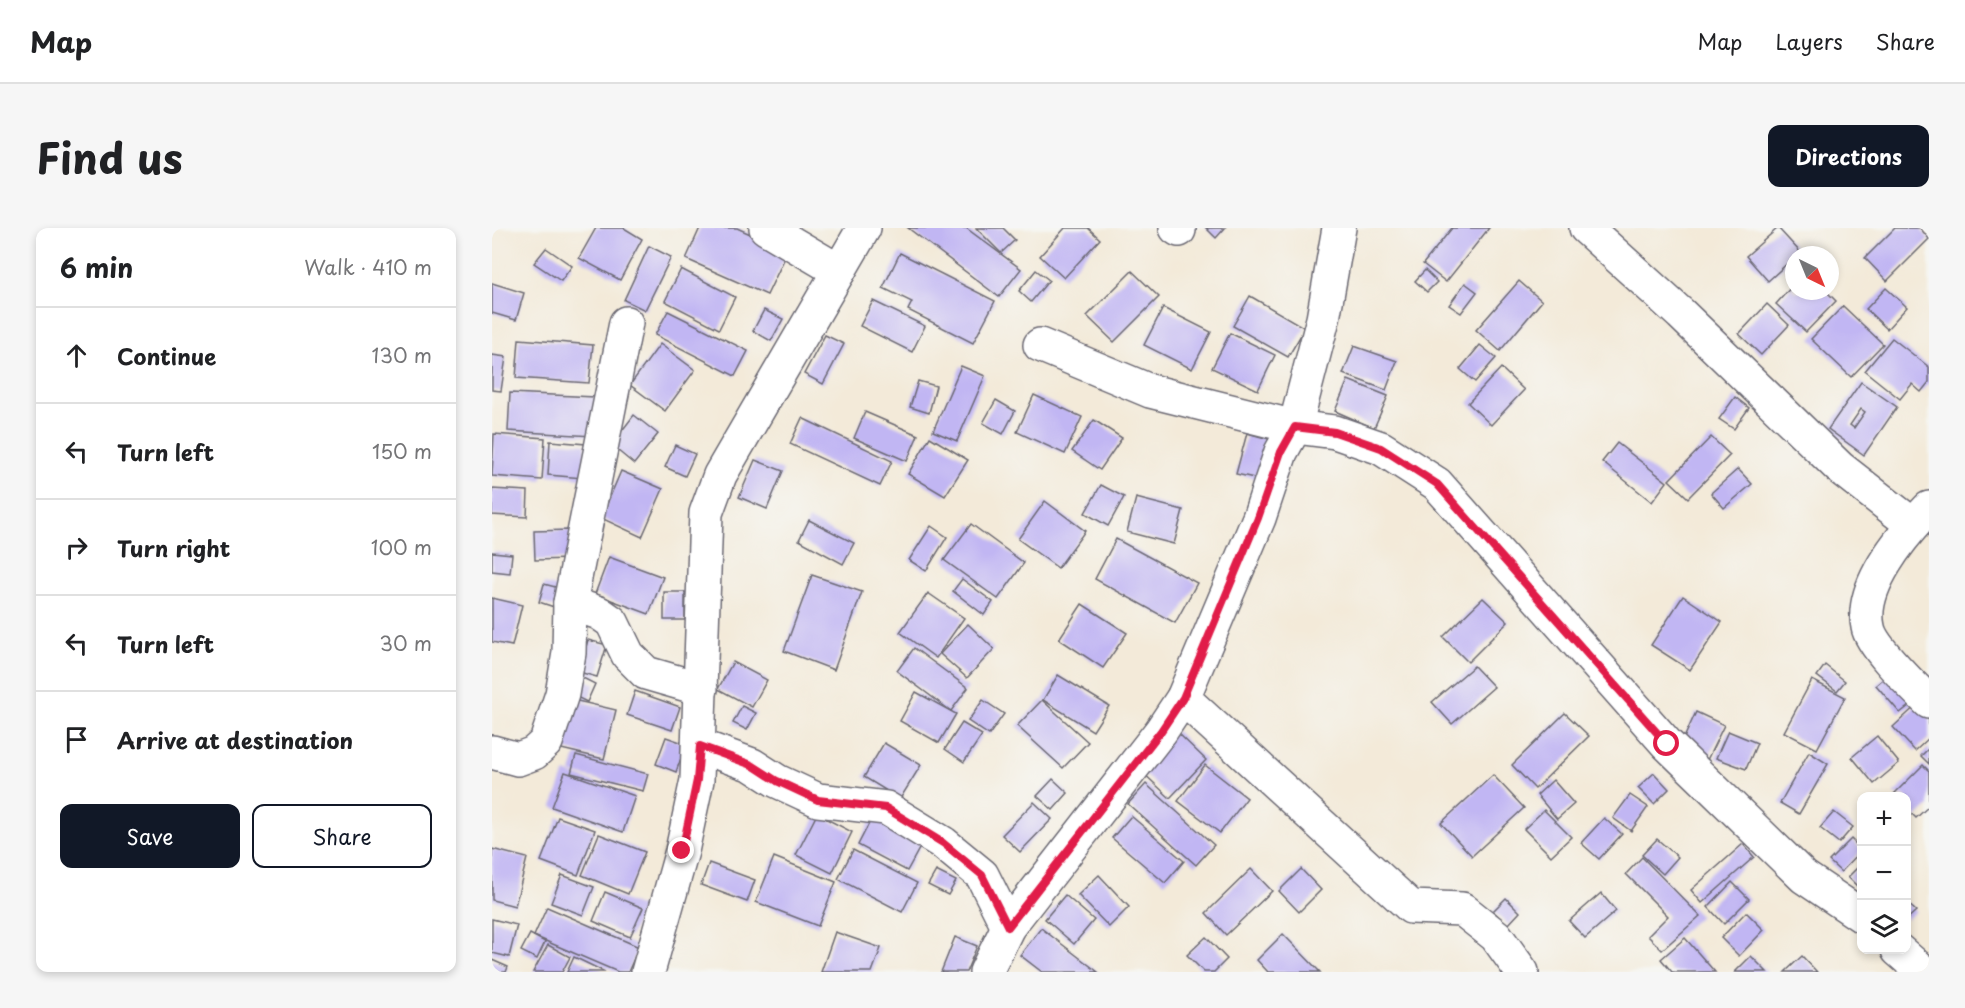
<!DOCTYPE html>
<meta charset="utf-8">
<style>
body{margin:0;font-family:"Playpen Sans",sans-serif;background:#f6f6f6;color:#202124}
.controls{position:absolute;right:18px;bottom:18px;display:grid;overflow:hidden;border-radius:12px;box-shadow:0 3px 9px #0003}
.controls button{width:54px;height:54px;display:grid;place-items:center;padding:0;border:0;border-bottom:2px solid #e0e0e0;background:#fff;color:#202124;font:30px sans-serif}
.compass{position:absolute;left:1293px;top:18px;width:54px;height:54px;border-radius:50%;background:#fff;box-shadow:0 3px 9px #0003;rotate:137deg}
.stop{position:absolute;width:18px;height:18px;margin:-14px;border:4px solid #e11d48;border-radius:50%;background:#fff}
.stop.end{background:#e11d48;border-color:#fff;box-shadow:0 2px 6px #0008}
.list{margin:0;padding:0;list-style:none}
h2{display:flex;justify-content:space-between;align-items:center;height:78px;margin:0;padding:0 24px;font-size:26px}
h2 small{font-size:20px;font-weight:400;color:#757577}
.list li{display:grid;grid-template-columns:39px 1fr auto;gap:18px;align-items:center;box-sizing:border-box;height:96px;padding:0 24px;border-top:2px solid #e0e0e0}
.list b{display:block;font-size:22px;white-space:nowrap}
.list em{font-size:20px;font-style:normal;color:#757577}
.actions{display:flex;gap:12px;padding:18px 24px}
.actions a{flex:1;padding:14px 0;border:2px solid #111827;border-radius:12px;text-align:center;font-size:21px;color:#111827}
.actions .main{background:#111827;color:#fff}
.icon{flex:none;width:33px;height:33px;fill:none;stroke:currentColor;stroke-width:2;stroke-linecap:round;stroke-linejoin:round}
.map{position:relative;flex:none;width:1437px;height:744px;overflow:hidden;border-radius:12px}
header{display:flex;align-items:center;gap:36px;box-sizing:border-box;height:84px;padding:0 30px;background:#fff;border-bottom:2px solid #e0e0e0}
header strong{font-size:28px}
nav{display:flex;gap:33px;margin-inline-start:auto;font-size:21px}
.intro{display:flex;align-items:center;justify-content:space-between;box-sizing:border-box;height:144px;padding:0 36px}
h1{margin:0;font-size:42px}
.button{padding:15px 27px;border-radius:12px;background:#111827;color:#fff;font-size:21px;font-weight:700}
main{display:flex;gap:36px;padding:0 36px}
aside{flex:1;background:#fff;border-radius:12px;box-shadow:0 3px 9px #0003}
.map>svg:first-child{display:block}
</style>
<header>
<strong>Map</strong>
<nav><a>Map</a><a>Layers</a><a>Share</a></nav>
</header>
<div class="intro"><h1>Find us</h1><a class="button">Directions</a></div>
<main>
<aside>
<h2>6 min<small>Walk · 410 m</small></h2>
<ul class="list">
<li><svg class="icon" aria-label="ahead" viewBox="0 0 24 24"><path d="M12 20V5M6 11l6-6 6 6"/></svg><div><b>Continue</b></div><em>130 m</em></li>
<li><svg class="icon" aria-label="left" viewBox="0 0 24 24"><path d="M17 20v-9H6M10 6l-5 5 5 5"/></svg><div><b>Turn left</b></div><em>150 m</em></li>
<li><svg class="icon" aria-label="right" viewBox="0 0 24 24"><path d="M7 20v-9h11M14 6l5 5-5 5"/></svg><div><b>Turn right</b></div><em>100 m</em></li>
<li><svg class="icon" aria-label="left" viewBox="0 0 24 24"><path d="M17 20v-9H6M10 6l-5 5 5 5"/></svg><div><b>Turn left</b></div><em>30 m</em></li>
<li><svg class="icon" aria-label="arrive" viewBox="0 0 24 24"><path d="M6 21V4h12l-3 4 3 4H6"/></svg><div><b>Arrive at destination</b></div></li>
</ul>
<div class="actions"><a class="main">Save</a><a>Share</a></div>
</aside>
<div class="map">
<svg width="1437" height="744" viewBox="0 0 1437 744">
<rect width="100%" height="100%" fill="#f6f6f2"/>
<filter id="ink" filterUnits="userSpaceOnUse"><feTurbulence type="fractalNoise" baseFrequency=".0167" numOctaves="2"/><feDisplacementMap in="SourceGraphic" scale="12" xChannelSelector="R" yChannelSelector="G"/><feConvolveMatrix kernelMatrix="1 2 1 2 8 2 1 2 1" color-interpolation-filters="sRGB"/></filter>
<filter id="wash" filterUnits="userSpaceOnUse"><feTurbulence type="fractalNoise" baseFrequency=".008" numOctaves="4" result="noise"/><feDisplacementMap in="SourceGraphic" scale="24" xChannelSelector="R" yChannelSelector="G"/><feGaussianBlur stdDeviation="1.35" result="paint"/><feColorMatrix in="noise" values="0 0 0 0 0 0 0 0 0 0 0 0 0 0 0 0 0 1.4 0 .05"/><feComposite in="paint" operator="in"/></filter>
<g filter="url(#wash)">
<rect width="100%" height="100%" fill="#f3ead9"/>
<g id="blocks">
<g fill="#c1b6f3" fill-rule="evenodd">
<polygon points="104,0 132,0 150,11 128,52 87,30"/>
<polygon points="208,0 245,0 296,23 275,67 194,31"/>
<polygon points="416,0 474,0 529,41 507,69"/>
<polygon points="484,0 511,0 523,12 509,25"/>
<polygon points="573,0 596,0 608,11 572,50 548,28"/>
<polygon points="714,0 733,0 724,10"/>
<polygon points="960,0 997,0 954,54 931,36"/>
<polygon points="1286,0 1308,24 1276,53 1254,28"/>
<polygon points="1403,0 1428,0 1437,11 1395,53 1373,30"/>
<polygon points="157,18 179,29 153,82 132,72"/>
<polygon points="54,20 80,38 69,53 42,35"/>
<polygon points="408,25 503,73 481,115 416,82 420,74 391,60"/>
<polygon points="189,41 243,69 227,101 173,73"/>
<polygon points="544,42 557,52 539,74 527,63"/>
<polygon points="933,42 945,54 935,64 923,53"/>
<polygon points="640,43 667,69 622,114 595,88"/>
<polygon points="1027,53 1050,73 1008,123 984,102"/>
<polygon points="0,55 32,65 24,92 0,85"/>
<polygon points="973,55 985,64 969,85 957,77"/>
<polygon points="1302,56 1302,63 1334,63 1344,73 1314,104 1284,76"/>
<polygon points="1394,60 1415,79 1395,101 1374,81"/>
<polygon points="758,68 813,100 796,129 741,98"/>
<polygon points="381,73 433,98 420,124 368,98"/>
<polygon points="1275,76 1297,97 1269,127 1247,106"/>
<polygon points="1351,78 1391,116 1359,149 1319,111"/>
<polygon points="671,80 719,104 700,141 652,117"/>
<polygon points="272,82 291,91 279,113 261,103"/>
<polygon points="176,83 256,123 243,148 163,107"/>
<polygon points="738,105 783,127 766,162 720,140"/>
<polygon points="333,107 352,116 331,156 312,146"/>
<polygon points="1400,110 1437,139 1437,154 1429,164 1420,156 1408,171 1373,143"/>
<polygon points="27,111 101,117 97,155 24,150"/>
<polygon points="168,116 203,142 173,183 138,157"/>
<polygon points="988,117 1004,130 983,154 968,141"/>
<polygon points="862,118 905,133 894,162 851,146"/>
<polygon points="0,127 14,129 9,163 0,162"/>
<polygon points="469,138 493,148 465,213 441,203"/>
<polygon points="1009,140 1032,162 999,197 976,175"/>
<polygon points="856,152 896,168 882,200 843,183"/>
<polygon points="426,153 444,158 437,185 418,179"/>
<path d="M1369 154 1405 179 1372 227 1336 201ZM1369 181 1373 184 1362 200 1358 197Z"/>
<polygon points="18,165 103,169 101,208 16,203"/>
<polygon points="542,167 590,189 573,226 525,204"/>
<polygon points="1243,169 1257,180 1242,201 1227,191"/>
<polygon points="504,172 523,183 511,206 491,195"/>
<polygon points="373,184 426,207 415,233 362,210"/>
<polygon points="142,187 166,206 142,236 119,217"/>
<polygon points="310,190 400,233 388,258 298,216"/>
<polygon points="602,192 630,210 608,242 580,223"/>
<polygon points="755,205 777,211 767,251 744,246"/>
<polygon points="2,206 53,210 50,252 0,248"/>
<polygon points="438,209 476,232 453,268 416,246"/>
<polygon points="1219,209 1238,227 1196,270 1177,252"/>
<polygon points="58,213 94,216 91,250 56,247"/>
<polygon points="1125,215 1175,254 1160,274 1110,234"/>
<polygon points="183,217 203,226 193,248 173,239"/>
<polygon points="263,232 291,243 275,281 247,269"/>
<polygon points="1246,241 1260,256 1232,280 1219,265"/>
<polygon points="129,243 171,261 150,309 109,290"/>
<polygon points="609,257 632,269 616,298 593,285"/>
<polygon points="0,261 36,263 35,289 0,287"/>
<polygon points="644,270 691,282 682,316 635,304"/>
<polygon points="553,273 593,303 566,340 526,311"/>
<polygon points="317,292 362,315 351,336 307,312"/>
<polygon points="479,296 532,335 506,371 452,332"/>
<polygon points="439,298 455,309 434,343 417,332"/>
<polygon points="78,302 79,331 43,332 42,303"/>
<polygon points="624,311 705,355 683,395 603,351"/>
<polygon points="0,324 20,326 18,345 0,343"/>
<polygon points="117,329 171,349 157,386 103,366"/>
<polygon points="320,347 370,364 342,442 292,423"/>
<polygon points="470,351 501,374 492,387 461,363"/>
<polygon points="52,356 71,361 65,380 47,374"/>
<rect x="172" y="364" width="21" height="28"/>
<polygon points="436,365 472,390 444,430 408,404"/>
<polygon points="1191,368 1230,394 1198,442 1159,417"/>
<polygon points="0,370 30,377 20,418 0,414"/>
<polygon points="991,370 1016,394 976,434 951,409"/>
<polygon points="590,376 635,405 611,440 567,411"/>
<polygon points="476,396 502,421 475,450 448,426"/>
<polygon points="96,412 115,417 105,449 87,444"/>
<polygon points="422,420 476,460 459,483 405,443"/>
<polygon points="241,434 275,452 260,479 226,461"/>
<polygon points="1333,437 1353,453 1345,463 1325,448"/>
<polygon points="982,438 1002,459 960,496 940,474"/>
<polygon points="1402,442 1427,470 1408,485 1384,457"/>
<polygon points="566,447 617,478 601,503 551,472"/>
<polygon points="87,448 103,456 95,474 78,466"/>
<polygon points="1320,452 1353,469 1325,521 1292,504"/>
<polygon points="143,463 188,479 180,502 135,487"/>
<polygon points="424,464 464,486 447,515 408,493"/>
<polygon points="77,471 124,482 112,531 65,520"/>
<polygon points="491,472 512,486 497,507 476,493"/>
<polygon points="550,472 596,514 571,540 525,498"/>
<polygon points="1427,475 1437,486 1437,510 1423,523 1401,499"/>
<polygon points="250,478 264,485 255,502 241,495"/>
<polygon points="1204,484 1232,497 1214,534 1187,521"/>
<polygon points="1073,485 1097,508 1043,561 1020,537"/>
<polygon points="470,495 490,507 472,534 453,521"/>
<polygon points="684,503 714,532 678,570 648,542"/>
<polygon points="1236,503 1265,515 1254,541 1224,530"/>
<polygon points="1385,508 1407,535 1382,556 1360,529"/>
<polygon points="174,509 194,516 184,544 164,536"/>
<polygon points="392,515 429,537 408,571 372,549"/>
<polygon points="1437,520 1437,536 1429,528"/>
<polygon points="1317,524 1336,536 1307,586 1288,575"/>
<polygon points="84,527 156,546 151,563 79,545"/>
<polygon points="713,537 755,570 728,605 686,573"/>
<polygon points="1431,537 1437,543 1437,578 1424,590 1414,580 1414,568 1402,566"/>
<polygon points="73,544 143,568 131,604 60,579"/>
<polygon points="1162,545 1177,561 1162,576 1146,560"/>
<polygon points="1001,547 1032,580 980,628 949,595"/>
<polygon points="561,551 576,565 561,582 545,568"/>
<polygon points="1061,552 1082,576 1065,591 1045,567"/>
<polygon points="654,556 722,617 704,637 636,576"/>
<polygon points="1138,567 1156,579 1139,603 1121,590"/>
<polygon points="542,574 560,591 528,624 510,607"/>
<polygon points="384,582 434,608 415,643 366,617"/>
<polygon points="1052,582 1079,609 1059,628 1032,601"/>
<polygon points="1342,584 1361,599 1347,615 1328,600"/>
<polygon points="325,586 360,604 340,645 304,627"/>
<polygon points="639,588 692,633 673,655 620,610"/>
<polygon points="66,589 103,602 86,647 49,633"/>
<polygon points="1112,590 1130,606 1107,631 1089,615"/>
<polygon points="107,606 153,624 136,666 90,647"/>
<polygon points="1165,611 1186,629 1171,646 1150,627"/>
<polygon points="1359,611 1370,622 1349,644 1337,633"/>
<polygon points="1251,616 1262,629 1210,675 1199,662"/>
<polygon points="0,621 35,630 23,678 0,672"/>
<polygon points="361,622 425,655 410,684 346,651"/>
<polygon points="282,629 344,654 326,698 264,674"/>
<polygon points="1150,629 1208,688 1170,722 1156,708 1176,688 1134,646"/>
<polygon points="217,635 263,652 255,674 209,657"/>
<polygon points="1370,635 1370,654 1365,658 1356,649"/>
<polygon points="759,641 780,663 734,707 714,685"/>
<polygon points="809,641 829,662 807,684 787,663"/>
<polygon points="444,643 464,653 456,667 436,657"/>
<polygon points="70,647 102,659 91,687 59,675"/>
<polygon points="607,647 637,679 617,699 586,667"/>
<polygon points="1240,654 1257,671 1232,696 1216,679"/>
<polygon points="113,664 151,680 138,709 101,693"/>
<polygon points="1109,665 1124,683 1093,710 1077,693"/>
<polygon points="573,667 602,692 582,716 553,691"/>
<polygon points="1014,670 1028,684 1016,697 1001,683"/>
<polygon points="1414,674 1424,683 1414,692"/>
<polygon points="55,679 147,719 136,744 126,744 42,708"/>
<polygon points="1254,684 1272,702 1247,728 1229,710"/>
<polygon points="0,691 25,697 17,729 0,725"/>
<polygon points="549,700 606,744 550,744 528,727"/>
<polygon points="343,704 389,720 380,744 329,744"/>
<polygon points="38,706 53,714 45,731 29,723"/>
<polygon points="791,706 828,744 776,744 765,732"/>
<polygon points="463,709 485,718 474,744 449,744"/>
<polygon points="714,709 735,731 722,744 712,744 695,727"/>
<polygon points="1193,710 1223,744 1180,744 1169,731"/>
<polygon points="56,717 78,729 70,744 41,744"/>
<polygon points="1259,728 1275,744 1243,744"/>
<polygon points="1310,728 1325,744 1293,744"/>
<polygon points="82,729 113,744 75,744"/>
<polygon points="0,732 16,739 14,744 0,744"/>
</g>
</g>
</g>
<g filter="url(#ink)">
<use href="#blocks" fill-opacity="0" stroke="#6b6872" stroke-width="1.5"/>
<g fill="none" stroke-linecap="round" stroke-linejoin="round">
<g stroke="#6b6872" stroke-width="36">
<g id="minor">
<polyline points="274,0 347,43"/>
<polyline points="684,0 687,2"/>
<polyline points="1094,0 1189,86 1348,240 1421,297"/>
<polyline points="548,117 658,163 803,199 843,204 889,220 945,256 1175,516 1312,649 1370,688"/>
<path d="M1437 280C1411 307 1367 359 1376 399 1379 418 1423 460 1437 474"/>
<polyline points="78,375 107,385 120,394 136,427 154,445 209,461"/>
<polyline points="691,470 919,679 970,681 1004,708 1030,744"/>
<polyline points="208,518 260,537 285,553 326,572 394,580 451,615 490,647 516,699"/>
<polyline points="0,524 26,531 42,525 54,514 70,466 77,425 78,375 134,95"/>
<polyline points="1406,722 1431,744"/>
<polyline points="156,744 190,623 205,552 214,285 228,247 372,0"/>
<polyline points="494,744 516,699 669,503 691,470 767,290 789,224 803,199 831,91 847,0"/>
</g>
</g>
<use href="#minor" stroke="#fff" stroke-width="33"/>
</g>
</g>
<g fill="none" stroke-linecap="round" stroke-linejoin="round" filter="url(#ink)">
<polyline stroke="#e11d48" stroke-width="8" points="190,623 205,552 208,518 260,537 285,553 326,572 394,580 451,615 490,647 516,699 669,503 691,470 766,290 789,224 803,199 843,204 889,220 945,256 1175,516"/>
</g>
</svg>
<div class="controls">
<button>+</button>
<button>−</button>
<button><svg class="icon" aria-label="layers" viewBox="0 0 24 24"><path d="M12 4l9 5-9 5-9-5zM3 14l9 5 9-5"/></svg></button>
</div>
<svg class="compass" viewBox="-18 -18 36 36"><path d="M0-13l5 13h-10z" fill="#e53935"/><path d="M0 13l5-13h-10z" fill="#757577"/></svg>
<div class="stop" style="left:1175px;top:516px"></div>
<div class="stop end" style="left:190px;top:623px"></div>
</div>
</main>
